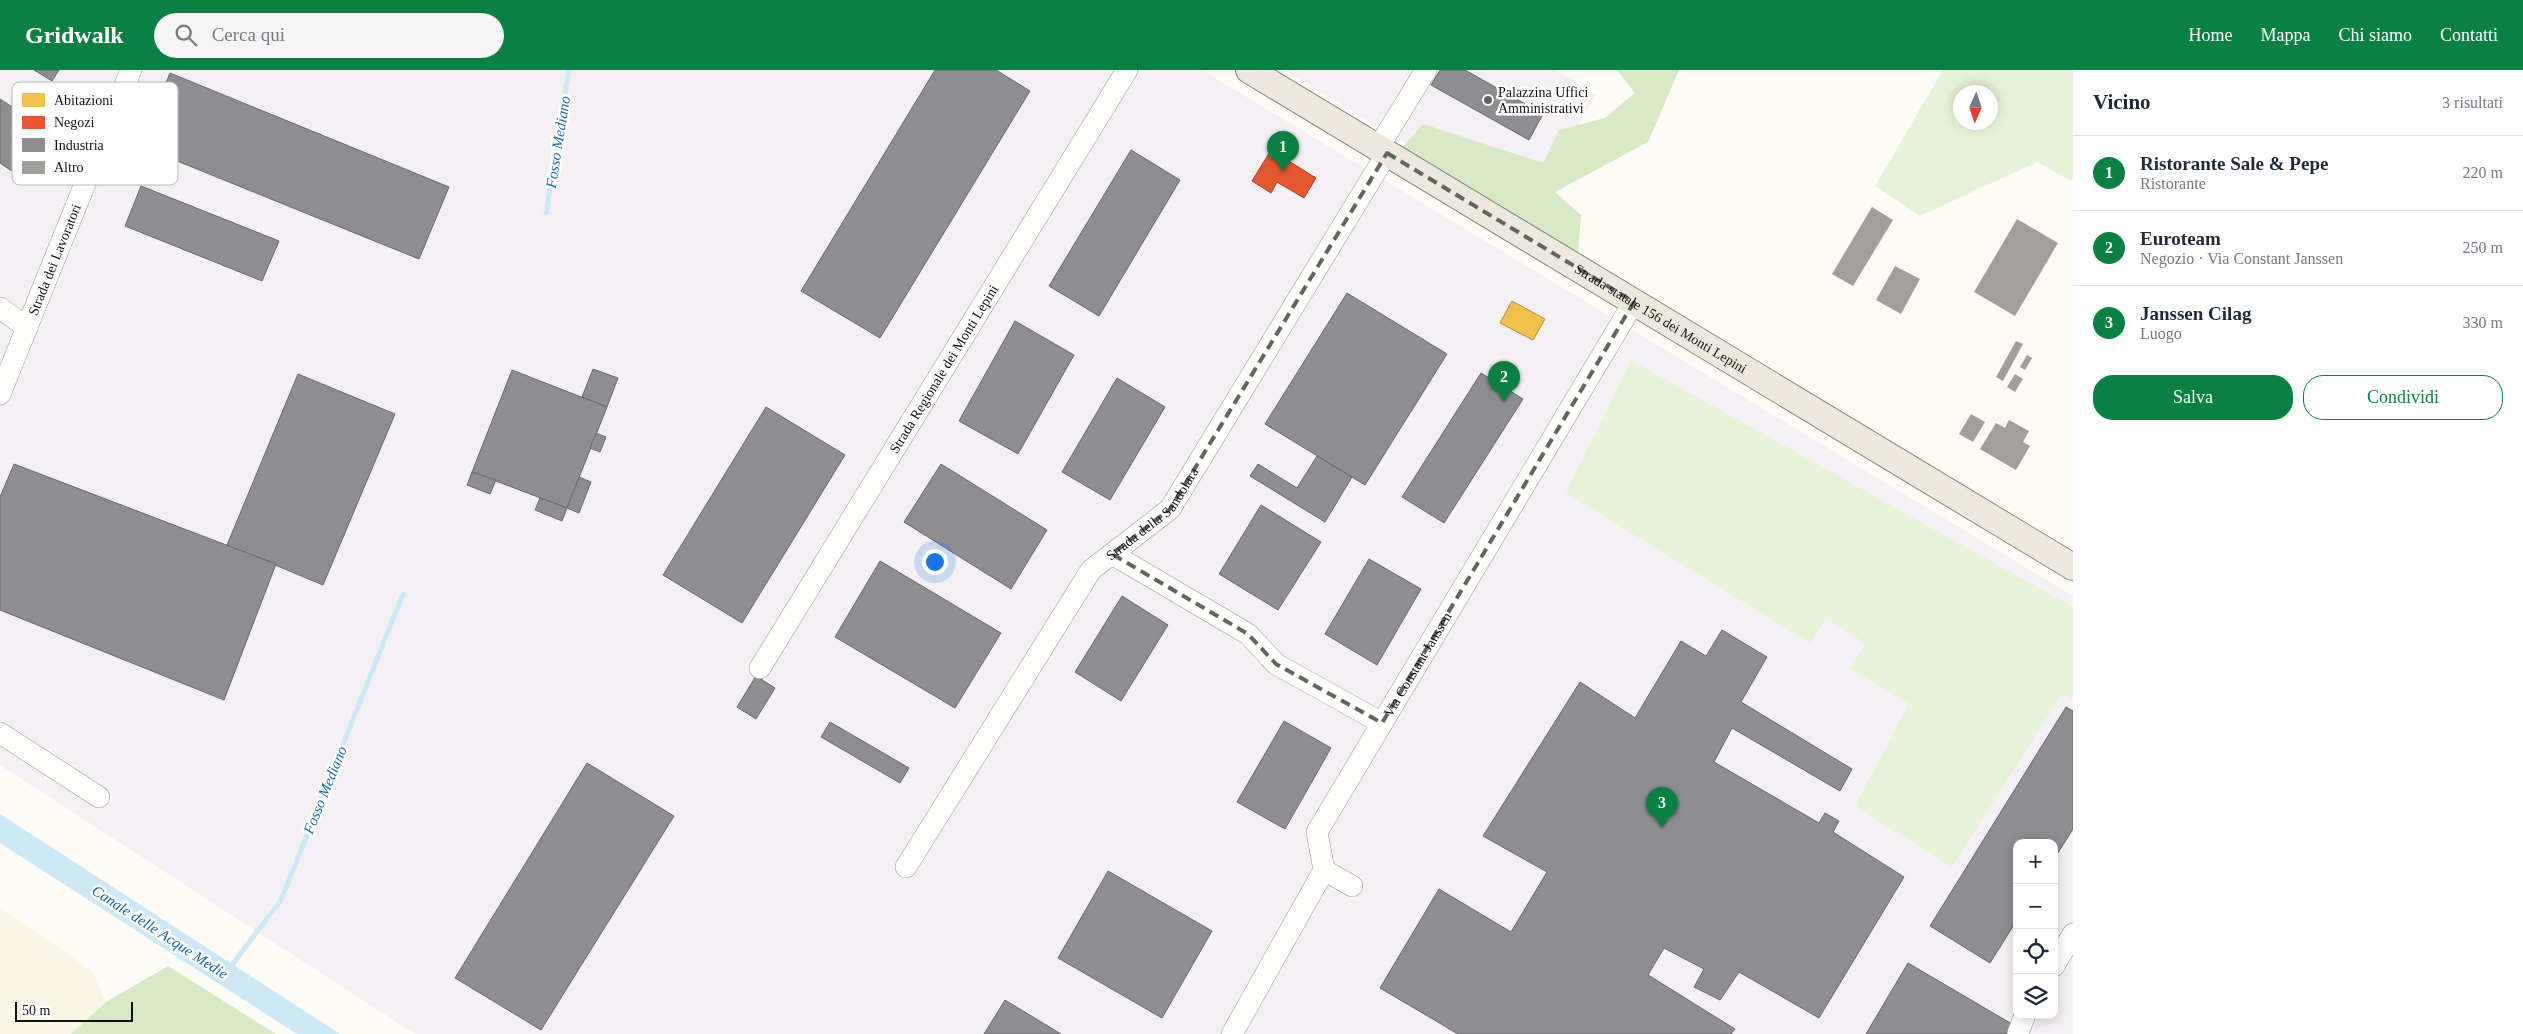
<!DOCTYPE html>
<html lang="it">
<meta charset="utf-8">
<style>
body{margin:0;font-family:Georgia,serif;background:#f6f6f7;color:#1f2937}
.controls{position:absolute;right:15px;bottom:15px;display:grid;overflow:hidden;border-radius:10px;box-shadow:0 2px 12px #0003}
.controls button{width:45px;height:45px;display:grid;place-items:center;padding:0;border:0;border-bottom:1px solid #e0e1e3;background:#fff;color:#1f2937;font:25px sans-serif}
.compass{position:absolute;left:1953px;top:15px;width:45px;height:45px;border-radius:50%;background:#fff;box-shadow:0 2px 12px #0003;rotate:183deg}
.scale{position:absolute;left:15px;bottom:12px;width:118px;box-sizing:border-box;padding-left:5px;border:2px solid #111;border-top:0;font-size:14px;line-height:18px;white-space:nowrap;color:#111;-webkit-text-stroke:4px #fff;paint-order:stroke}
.you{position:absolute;left:934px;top:491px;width:18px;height:18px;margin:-12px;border:4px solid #fff;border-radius:50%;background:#1a73e8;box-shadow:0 0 0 8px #1a73e833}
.badge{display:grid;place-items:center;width:32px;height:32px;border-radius:50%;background:#0b8043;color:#fff;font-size:16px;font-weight:700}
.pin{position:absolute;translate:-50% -41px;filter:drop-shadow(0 1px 2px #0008)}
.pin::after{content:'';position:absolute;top:26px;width:18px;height:15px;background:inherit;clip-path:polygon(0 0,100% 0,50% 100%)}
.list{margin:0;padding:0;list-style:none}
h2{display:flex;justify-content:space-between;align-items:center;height:65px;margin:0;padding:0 20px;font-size:21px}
h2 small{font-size:16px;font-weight:400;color:#747a83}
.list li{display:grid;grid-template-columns:32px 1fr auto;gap:15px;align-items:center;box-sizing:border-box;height:75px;padding:0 20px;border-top:1px solid #e0e1e3}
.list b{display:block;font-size:19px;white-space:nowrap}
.list p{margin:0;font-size:16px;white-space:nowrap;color:#747a83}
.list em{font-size:16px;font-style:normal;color:#747a83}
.actions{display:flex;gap:10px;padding:15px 20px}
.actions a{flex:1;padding:11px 0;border:1px solid #0b8043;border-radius:20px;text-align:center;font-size:18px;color:#0b8043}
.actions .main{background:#0b8043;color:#fff}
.icon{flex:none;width:28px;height:28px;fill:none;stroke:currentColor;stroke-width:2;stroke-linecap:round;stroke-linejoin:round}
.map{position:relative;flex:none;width:2073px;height:964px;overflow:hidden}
header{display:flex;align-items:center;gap:30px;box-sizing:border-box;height:70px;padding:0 25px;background:#0b8043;color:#fff}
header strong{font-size:24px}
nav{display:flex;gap:28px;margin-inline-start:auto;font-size:18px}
.search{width:350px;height:45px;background:#f6f6f7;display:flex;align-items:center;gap:12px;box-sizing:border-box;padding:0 18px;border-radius:28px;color:#747a83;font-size:19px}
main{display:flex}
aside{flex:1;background:#fff}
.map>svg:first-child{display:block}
</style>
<header>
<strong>Gridwalk</strong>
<div class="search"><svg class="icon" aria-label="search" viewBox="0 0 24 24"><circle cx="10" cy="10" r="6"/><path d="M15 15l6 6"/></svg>Cerca qui</div>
<nav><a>Home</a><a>Mappa</a><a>Chi siamo</a><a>Contatti</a></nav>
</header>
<main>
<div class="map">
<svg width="2073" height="964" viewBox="0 0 2073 964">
<rect width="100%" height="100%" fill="#fdfcf7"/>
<g fill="#f5f0f3" fill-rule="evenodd">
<path d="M0 0H1202L2073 526V964H415L0 695ZM2017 773H2054V945H2017Z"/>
<polygon points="1284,0 1556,0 1596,25 1524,145"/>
</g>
<polygon fill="#f9f7e4" points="0,837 92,901 106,932 71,964 0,964"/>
<g fill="#e7f3d7" fill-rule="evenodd">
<path d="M1943 0H2073V112L2037 92 1920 146 1875 116ZM1960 22H1990V52H1960Z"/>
<polygon points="1631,290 2073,537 2073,629 2062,624 1952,797 1855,736 1909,634 1850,599 1866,574 1826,548 1810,573 1566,423"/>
</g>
<g fill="#d8eac5">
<polygon points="1617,0 1679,0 1648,72 1555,122 1581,145 1578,185 1400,80 1423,54 1543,93 1559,60 1605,48 1635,23"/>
<polygon points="168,896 276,964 71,964 106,932"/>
</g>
<polygon fill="#cde8f7" points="0,744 340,964 297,964 0,773"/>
<polygon fill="#f2c14e" stroke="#ae8c3c" points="1512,231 1545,249 1533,270 1500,253"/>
<polygon fill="#e4572e" stroke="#a54225" points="1271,80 1316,108 1304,128 1277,112 1271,123 1252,111"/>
<g fill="#8d8d92" stroke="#68686b">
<polygon points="34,0 59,0 52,11"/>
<polygon points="935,0 996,0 1030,21 880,268 801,221"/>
<polygon points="1440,0 1465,0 1543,44 1529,70 1431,15"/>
<polygon points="170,3 449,117 419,189 140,76"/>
<polygon points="0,29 46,59 16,104 0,93"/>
<polygon points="1131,80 1180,110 1099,246 1049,216"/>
<polygon points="141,116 279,171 262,211 125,156"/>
<polygon points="1347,223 1447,284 1365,415 1265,354"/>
<polygon points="1015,251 1074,285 1018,384 959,351"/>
<polygon points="593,299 618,308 607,337 582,327"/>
<polygon points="512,300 607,337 567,438 472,402"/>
<polygon points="1481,303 1523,329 1444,453 1402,427"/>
<polygon points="298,304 395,344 323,515 227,475"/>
<polygon points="1117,308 1165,337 1110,430 1062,402"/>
<polygon points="766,337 845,385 742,553 663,505"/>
<polygon points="596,363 606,367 600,382 590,378"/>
<polygon points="1317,386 1352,407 1325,452 1250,406 1258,394 1297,418"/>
<polygon points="14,394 276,494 224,630 0,540 0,427"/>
<polygon points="941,394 1047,460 1011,519 904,452"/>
<polygon points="472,402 496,410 490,424 467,415"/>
<polygon points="579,407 591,412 579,443 567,438"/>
<polygon points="540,428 567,438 562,451 535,440"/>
<polygon points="1261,435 1321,472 1278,540 1219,504"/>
<polygon points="1369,489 1421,519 1377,595 1325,564"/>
<polygon points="880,491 1001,563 955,638 835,567"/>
<polygon points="1122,526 1168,555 1121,631 1075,602"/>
<polygon points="1722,560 1767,587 1741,632 1852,699 1840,721 1732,658 1714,692 1819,753 1825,743 1839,751 1833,762 1904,807 1819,948 1739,902 1720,930 1694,917 1704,899 1664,878 1648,905 1735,959 1731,964 1458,964 1380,918 1439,819 1511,862 1547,802 1483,766 1580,612 1635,648 1681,571 1706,586"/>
<polygon points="756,606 775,618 756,649 737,637"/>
<polygon points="2066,637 2073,641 2073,759 2054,789 2054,773 2017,773 2017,850 1990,893 1930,856"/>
<polygon points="1284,651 1331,678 1285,759 1237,732"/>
<polygon points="830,652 909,698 900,713 821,667"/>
<polygon points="587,693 674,746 541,960 455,908"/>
<polygon points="1108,801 1212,861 1162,948 1058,888"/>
<polygon points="1908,893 2012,954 2006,964 1866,964"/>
<polygon points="1005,930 1061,964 984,964"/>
</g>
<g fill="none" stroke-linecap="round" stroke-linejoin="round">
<g stroke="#cde8f7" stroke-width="5">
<polyline points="546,143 569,0"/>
<polyline points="229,899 281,830 403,524"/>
</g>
</g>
<g fill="#a19f9c">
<polygon points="1872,137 1893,150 1853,216 1832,204"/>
<polygon points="2017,149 2058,173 2015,246 1974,222"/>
<polygon points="1895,196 1920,209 1901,244 1876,230"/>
<polygon points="2016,271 2023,274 2003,311 1996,307"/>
<polygon points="2027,285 2032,288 2025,300 2020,297"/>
<polygon points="2015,304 2023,309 2015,322 2007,317"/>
<polygon points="1971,344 1985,352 1973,372 1959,364"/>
<polygon points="2009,350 2029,361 2023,372 2030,376 2016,400 1980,379 1996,353 2005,358"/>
</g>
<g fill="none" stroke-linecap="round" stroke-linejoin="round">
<g stroke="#979795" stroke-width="22">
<g id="minor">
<polyline points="1378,78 1426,0"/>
<polyline points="0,238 27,258"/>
<path id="s1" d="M0 324 131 0"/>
<polyline points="1112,484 1248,564 1276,594 1382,653"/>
<path id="s2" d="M760 598 1127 0"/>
<polyline points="0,663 99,727"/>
<path id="s3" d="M906 797 1091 500 1170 439 1387 83"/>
<polyline points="1324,800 1352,816"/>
<polyline points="2054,896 2073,864"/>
<polyline points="2018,963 2025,945"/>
<path id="s4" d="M1232 964 1324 800 1317 762 1634 232"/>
</g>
</g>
<g stroke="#858482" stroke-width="28">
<g id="major">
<path id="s5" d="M1249 0 2073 497"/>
</g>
</g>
<use href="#minor" stroke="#fffffe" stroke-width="21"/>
<use href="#major" stroke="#ede9dc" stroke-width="26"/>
</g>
<path fill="none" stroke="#646362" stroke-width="4" stroke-dasharray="10 6" stroke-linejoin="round" d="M1387 83 1634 232 1382 653 1276 594 1248 564 1112 484 1170 439Z"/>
<circle fill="#646362" stroke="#fff" stroke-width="2" cx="1488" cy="30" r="5"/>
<g text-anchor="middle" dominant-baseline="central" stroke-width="5" stroke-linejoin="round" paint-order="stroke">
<g font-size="14" fill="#111" stroke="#fff" text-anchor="start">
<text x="1498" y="22">Palazzina Uffici<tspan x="1498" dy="16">Amministrativi</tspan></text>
</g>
<g font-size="14" fill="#111" stroke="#fff">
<text stroke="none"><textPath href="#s1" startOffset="145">Strada dei Lavoratori</textPath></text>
<text stroke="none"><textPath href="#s5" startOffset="481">Strada statale 156 dei Monti Lepini</textPath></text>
<text stroke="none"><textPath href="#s2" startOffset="351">Strada Regionale dei Monti Lepini</textPath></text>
<text stroke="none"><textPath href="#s3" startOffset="434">Strada della Sandolara</textPath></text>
<text stroke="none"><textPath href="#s4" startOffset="422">Via Constant Janssen</textPath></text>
</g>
<g font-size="15" font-style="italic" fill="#1768a6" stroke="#fff">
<text transform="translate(558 72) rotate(-81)">Fosso Mediano</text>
<text transform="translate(325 720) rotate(-68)">Fosso Mediano</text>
<text transform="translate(160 862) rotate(33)">Canale delle Acque Medie</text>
</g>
</g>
<rect x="12" y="12" width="166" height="103" rx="8" fill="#fff" stroke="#b8b8b8" stroke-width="1"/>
<rect x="22" y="23" width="23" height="14" fill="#f2c14e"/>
<rect x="22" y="46" width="23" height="13" fill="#e4572e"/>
<rect x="22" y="68" width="23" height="14" fill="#8d8d92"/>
<rect x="22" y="91" width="23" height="13" fill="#a19f9c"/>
<g font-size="14" fill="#111">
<text x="54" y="35">Abitazioni</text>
<text x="54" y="57">Negozi</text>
<text x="54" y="80">Industria</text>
<text x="54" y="102">Altro</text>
</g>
</svg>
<div class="controls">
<button>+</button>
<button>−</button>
<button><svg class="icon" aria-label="locate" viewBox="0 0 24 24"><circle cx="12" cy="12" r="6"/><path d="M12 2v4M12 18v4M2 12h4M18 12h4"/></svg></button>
<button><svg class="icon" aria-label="layers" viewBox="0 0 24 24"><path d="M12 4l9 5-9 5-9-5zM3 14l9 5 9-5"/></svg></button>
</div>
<svg class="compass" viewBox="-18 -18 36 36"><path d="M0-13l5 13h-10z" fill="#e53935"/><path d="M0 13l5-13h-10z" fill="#747a83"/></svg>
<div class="scale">50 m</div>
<div class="you"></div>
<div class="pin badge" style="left:1283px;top:102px">1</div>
<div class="pin badge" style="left:1504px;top:332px">2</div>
<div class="pin badge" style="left:1662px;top:758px">3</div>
</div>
<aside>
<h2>Vicino<small>3 risultati</small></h2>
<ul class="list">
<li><span class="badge">1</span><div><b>Ristorante Sale &amp; Pepe</b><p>Ristorante</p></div><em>220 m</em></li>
<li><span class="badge">2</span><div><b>Euroteam</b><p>Negozio · Via Constant Janssen</p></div><em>250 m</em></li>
<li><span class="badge">3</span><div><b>Janssen Cilag</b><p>Luogo</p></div><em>330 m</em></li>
</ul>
<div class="actions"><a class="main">Salva</a><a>Condividi</a></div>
</aside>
</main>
